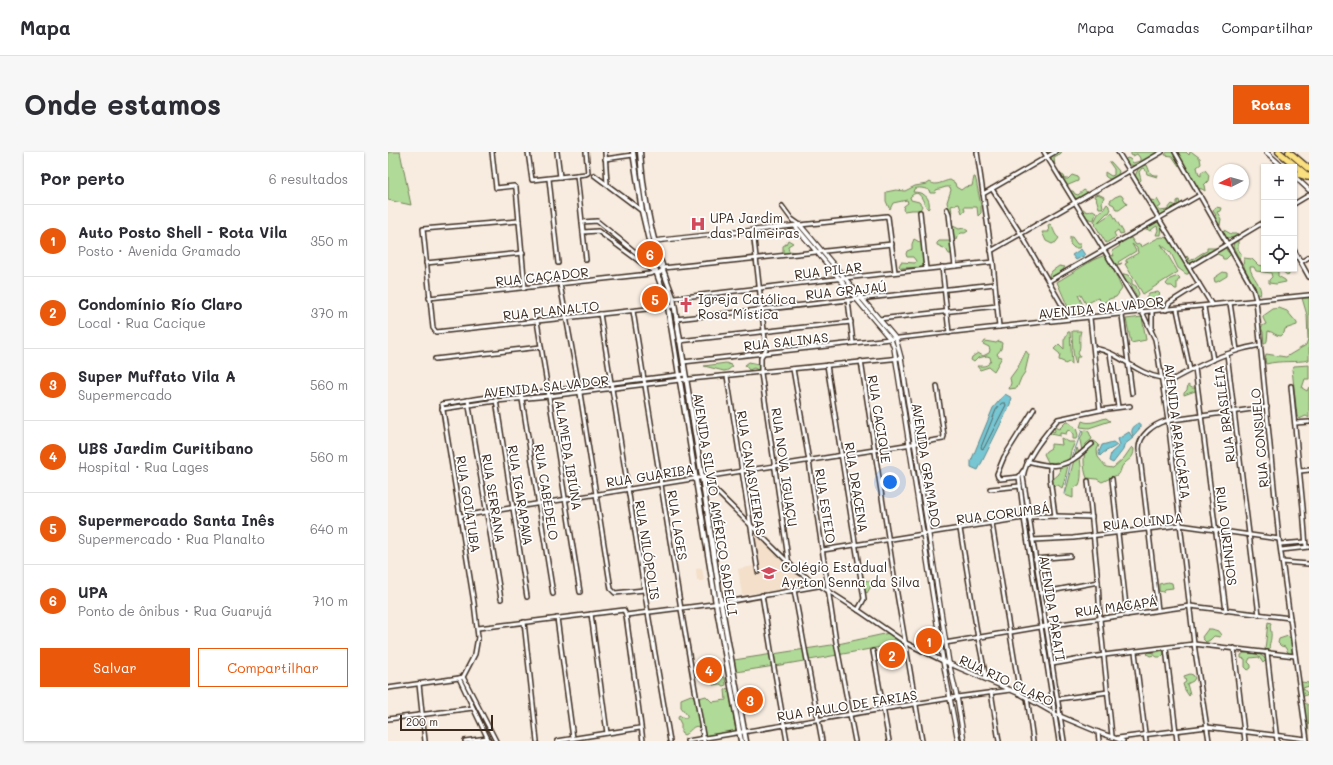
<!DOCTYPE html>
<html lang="pt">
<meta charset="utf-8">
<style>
body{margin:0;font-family:Mali,sans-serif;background:#f7f7f7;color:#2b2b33}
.controls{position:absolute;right:12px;top:12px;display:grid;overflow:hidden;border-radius:0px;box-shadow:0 1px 3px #0004}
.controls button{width:36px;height:36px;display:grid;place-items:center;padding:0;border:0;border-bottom:1px solid #e1e1e2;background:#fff;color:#2b2b33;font:20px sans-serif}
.compass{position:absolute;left:825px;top:12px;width:36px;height:36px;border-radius:50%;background:#fff;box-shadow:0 1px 3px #0004;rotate:264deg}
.scale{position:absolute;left:12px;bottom:10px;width:93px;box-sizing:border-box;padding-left:4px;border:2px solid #3b2a1e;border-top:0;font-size:11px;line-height:14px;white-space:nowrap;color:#3b2a1e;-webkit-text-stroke:3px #fff;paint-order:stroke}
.you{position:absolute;left:502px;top:330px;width:14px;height:14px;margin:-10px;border:3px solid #fff;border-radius:50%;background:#1a73e8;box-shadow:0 0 0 6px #1a73e833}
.badge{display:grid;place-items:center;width:26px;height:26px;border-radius:50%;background:#ea580c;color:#fff;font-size:13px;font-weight:700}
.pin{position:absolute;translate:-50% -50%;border:2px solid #fff;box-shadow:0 1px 4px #0006}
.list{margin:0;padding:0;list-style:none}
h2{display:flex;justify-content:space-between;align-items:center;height:52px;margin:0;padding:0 16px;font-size:17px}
h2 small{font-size:13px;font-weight:400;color:#7c7c81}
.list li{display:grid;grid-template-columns:26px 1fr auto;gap:12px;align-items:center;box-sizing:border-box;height:72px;padding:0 16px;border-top:1px solid #e1e1e2}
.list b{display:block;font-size:15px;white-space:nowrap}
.list p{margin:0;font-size:13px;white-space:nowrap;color:#7c7c81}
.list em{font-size:13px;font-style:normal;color:#7c7c81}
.actions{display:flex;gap:8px;padding:12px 16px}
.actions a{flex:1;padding:9px 0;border:1px solid #ea580c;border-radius:0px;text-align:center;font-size:14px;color:#ea580c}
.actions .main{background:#ea580c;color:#fff}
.icon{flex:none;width:22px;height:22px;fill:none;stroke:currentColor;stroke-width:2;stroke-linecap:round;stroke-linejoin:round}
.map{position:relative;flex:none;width:921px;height:589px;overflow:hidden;border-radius:0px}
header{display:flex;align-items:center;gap:24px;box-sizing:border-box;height:56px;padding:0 20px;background:#fff;border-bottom:1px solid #e1e1e2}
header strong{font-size:19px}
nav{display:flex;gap:22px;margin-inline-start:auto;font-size:14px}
.intro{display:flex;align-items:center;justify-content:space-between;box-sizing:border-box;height:96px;padding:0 24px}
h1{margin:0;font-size:28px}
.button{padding:10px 18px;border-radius:0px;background:#ea580c;color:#fff;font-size:14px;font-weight:700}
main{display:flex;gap:24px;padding:0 24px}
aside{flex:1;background:#fff;border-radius:0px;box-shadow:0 1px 3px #0004}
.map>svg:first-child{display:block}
</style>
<header>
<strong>Mapa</strong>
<nav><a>Mapa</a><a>Camadas</a><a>Compartilhar</a></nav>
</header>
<div class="intro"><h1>Onde estamos</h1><a class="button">Rotas</a></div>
<main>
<aside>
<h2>Por perto<small>6 resultados</small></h2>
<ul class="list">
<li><span class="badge">1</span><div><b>Auto Posto Shell - Rota Vila</b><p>Posto · Avenida Gramado</p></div><em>350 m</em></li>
<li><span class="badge">2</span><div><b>Condomínio Río Claro</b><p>Local · Rua Cacique</p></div><em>370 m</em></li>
<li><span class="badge">3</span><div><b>Super Muffato Vila A</b><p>Supermercado</p></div><em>560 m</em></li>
<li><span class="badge">4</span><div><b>UBS Jardim Curitibano</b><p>Hospital · Rua Lages</p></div><em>560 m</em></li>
<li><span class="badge">5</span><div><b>Supermercado Santa Inês</b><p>Supermercado · Rua Planalto</p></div><em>640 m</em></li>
<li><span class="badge">6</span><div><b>UPA</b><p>Ponto de ônibus · Rua Guarujá</p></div><em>710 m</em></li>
</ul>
<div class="actions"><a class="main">Salvar</a><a>Compartilhar</a></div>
</aside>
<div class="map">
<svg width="921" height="589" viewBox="0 0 921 589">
<rect width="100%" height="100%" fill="#f8ece0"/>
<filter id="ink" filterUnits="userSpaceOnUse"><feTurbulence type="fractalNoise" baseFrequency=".025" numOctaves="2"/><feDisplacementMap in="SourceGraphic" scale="8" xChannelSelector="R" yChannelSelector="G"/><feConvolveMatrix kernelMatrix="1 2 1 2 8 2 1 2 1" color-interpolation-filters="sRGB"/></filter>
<g filter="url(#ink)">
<g fill="#f3dfca">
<polygon points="367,382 419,433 354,443 350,417 370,413"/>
<polygon points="314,416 316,429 309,429 308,417"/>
<polygon points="340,427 343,444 337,445 334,428"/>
</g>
<g fill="#b0da98" stroke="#76825b">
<polygon points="0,0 12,0 23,53 0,48"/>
<polygon points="655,0 674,0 672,2 666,5 667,16 664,10 663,5"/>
<polygon points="743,0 773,0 762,4 756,10 748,14 743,13 740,15 737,8 739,6 742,7 745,11 752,9 752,6 749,2 745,4 743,3"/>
<polygon points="779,0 786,0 792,9 791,14 784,4 777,3"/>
<polygon points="789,0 798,0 801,3 802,0 804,0 812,6 813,12 809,15 811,23 813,24 813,20 817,18 821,23 820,29 816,33 817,39 814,37 808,36 791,6"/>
<path d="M721 10H723L731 19C730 27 723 30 717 24V20L723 24 726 23V17Z"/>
<path d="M756 13H759C762 19 761 24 770 23L769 25 759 22 757 17 754 16 751 20 753 28 750 31 747 24 751 15Z"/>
<polygon points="672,22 676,24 677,27 680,27 684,23 690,25 690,29 678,34"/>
<path d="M586 25H587L588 28 593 54V61L590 64 589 55H576L577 59 574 61 571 52 563 54 564 61H561L559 50 563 38 562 35H558L548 38 547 41H542L541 38C535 36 531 35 526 37L525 40C535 40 543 45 541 56L540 57C534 51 533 34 522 45L523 48 531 50 534 54 532 58H523L516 59 515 57 516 54 520 51 519 48 505 51 502 57 501 56 498 49V40L508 38 517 39 527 34 539 32 542 30C548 35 555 29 562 28L567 31 568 35 573 38 577 35 584 34Z"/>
<polygon points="696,38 699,40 698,43 690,47 683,44 683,39 685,39 687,42 690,43"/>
<polygon points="710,42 716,45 714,50 715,55 714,56 711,56 708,46 706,45 707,43"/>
<polygon points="732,43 734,44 739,52 731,58 728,58 726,53 722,51 722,49 727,45"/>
<polygon points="769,47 773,54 770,56 772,59 779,58 784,52 789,54 789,49 791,48 792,52 787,56 785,55 781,60 774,64 769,62 762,50 763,48 767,49"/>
<polygon points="719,52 721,54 721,56 723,57 721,61 719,61 709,71 724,61 736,81 732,82 730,78 726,81 728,85 718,91 707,73 708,72 706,70 711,60 715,58"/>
<polygon points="828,55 833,56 832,59 829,60 833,67 832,73 829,73 826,65 828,63 825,59"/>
<path d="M693 56C699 58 696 62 705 58L708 60 706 68C698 67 696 64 692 57Z"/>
<polygon points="768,69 770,69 772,74 774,75 773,83 768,83 770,78 769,74 767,75 762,79 759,77 754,79"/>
<path d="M662 72C666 76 666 83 671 86L668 90 664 92 658 89 654 80H661L660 73Z"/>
<polygon points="565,74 571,77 576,76 580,79 577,81 573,81 569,85 568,88 566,88"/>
<polygon points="836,78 843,82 848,82 849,83 847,85 838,86 834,81"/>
<polygon points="682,85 684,85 689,92 693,92 691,96 686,96 682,92"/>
<path d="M774 85 781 86 790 103 794 105 802 117 800 122H798L790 116 783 101 773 92 790 120 755 142 737 112 740 110H738V108L750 101 749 96 744 92 748 99 730 110 731 112 734 111 731 113 725 111 721 105 722 103 726 104 724 99 732 94 731 93C733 89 739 87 743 86L748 93 752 92 753 95 770 86Z"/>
<path d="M526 87 535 92C536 100 535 107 535 115L513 116 511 114 513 110 527 111 528 109 525 105H519L518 102 519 99 524 97V92Z"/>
<polygon points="400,88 405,91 400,94 401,99 410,100 395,102 395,94 398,92"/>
<polygon points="551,89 562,89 564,99 563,102 561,102 558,97 549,93 549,91"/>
<polygon points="850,89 850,97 854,103 851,106 845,95 846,90"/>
<path d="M819 96H828L824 100H820L819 103 815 102C811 106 807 109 803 111H800L798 105 799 104 802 109C808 106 812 101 819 99Z"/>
<polygon points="836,96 838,96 839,99 843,102 838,107 835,107 834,104 829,102 830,99"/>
<polygon points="717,103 727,121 734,137 728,145 721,147 715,151 710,146 698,152 693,143 690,143 694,151 694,158 686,161 679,153 669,130 705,108"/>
<path d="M856 106 864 107 870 113 876 114V117H901L903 118 900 124 892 117H890V124L897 128 898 130 888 132 881 131V128L884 125 883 121 868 119 866 115H862C862 124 876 134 872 144 868 140 868 137 866 133 862 124 853 116 856 106Z"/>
<polygon points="671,114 677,115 674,119 662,126 661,123 664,119"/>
<polygon points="835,120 839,121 839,124 829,130 827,130 826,126"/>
<polygon points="736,122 740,123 744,128 744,132 748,134 751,142 749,145 742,132 738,130 735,124"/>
<polygon points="790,124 792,126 789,130 789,137 787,137 784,134 780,134 778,132 782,127"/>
<path d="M770 140 772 142C769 145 762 150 759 150L758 146 761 142Z"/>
<path d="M914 146H921V208C907 211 893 208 878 212L877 207 878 202 898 205 918 193 920 187 919 163Z"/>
<path d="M891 156 899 159 909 171V173L897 177 896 181 893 184C887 184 886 180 880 179L879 189 877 192H876L875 180 873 176 874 174 878 172 875 166V164L885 157Z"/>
<polygon points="754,165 758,188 743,191 738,167"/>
<path d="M684 179H693C690 187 694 194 690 201L692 205H689L688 212C685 207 684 186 684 179Z"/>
<polygon points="680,180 682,180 684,212 681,210 677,212 676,210 671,208 672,202 666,197 671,192 676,197 676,188"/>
<path d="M597 189 608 191 611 189 614 191 613 197 609 202 610 204 614 205 606 219 601 215 592 218 589 214C595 214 599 215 603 209L602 205 599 204 590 206 586 210 583 208 584 205 590 201 595 204 601 201 602 198 601 195 595 192Z"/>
<polygon points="638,199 641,203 637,220 633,226 629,236 621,237 623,231 622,226 630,215"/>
<polygon points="361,210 371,212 372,214 372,219 366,216 361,218 357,213"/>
<polygon points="338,211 345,214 340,218 336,219 316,214"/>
<polygon points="921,213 921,227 917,227 914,236 919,239 921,235 921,266 918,264 911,267 909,264 904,217 906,214"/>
<polygon points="800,233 804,236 808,236 810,238 796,243 796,241 799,238"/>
<path d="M718 266 722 269 701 276 692 275 694 269C702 273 710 268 718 266Z"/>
<polygon points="678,270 680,270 688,276 690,283 688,287 685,287 685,282 682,278 679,279 678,282 672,281 672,284 662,282 662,279 663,278 666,280 667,279 666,275 671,277"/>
<polygon points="698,278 701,280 704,287 698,292 694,299 692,288 695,281 694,279"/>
<polygon points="673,286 681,290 687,290 683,299 677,327 674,336 670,333 664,334 663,329 671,322 672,313 669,310 661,312 656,302 658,299 663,296 663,292 674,293"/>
<path d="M706 289 709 291 711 293 709 298 710 305 718 315 725 316 736 306 743 296 744 295 746 297C746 307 740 307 735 313 733 315 733 319 731 322L714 330 709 327 699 326C695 317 694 296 702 290Z"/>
<path d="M689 296C693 303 695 326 691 333 690 333 686 336 685 337V346L677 343Z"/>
<polygon points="474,422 477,428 484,430 482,436 479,441 476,439 469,431 470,426 472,427"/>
<polygon points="780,430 784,431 785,436 777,437 775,440 771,439 771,432"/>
<path d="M880 470 883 471C881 476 884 480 883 485 883 490 880 493 882 498L881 500 877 498Z"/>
<polygon points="820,477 824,477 830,479 833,483 832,485 826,484 822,488 818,490 815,487 814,485"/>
<path d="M501 481 515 491C459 501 404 512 348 520L346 508 450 492Z"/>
<path d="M900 484 901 485C904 489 906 498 904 502H901L897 495 893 494 890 491 891 487Z"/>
<polygon points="773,498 775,498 776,502 773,505 769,505 766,503 762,504 759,502 761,500 766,501"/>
<path d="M856 501C863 500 874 501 878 508L875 511 871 505 862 506 860 510 863 513V516L860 518 857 515V507L853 506V503Z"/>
<polygon points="802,522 805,523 807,526 805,529 799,532 802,543 801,544 797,538 795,532 798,530 796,524"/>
<polygon points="334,524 337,526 338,533 335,534 332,532 325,533 323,530 324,526"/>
<polygon points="913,530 921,531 921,534 915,536 920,542 914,545 912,532"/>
<path d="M341 536 348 579 317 584 312 575C304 572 303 580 296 583L293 581V572L290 566 291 563 296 566H299V563L293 555V547L303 543 306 544 309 551H311V546L318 544 324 550 338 548 337 538Z"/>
<polygon points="917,551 920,553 921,589 916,552"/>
</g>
<g fill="#77c6d3" stroke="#5f888b">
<polygon points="693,97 697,103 688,108 684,103"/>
<polygon points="617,242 624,246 621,255 590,318 583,315 583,309 605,256"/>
<path d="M750 271 753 272V275L745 284C742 278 745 275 750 271Z"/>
<polygon points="741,280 745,286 736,293 735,298 725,311 721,309 723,301 732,293 730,287"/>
<path d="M725 290 729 293C723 298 717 298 712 304L711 300 714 293Z"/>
</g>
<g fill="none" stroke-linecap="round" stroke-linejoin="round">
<polygon stroke="#536866" stroke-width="1" points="614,251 617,251 618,253 596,296 594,297 593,295 608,258"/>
<g stroke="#5f888b" stroke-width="1">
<polyline points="684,306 694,278"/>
<polyline points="676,342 683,309"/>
</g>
<g stroke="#3b2a1e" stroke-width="6">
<g id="minor">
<polyline points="104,0 108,36 126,34 128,36 137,136"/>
<polyline points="140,0 144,28 189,23 198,108"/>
<polyline points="169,0 172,25"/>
<polyline points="217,0 219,32"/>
<polyline points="589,0 605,110 611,175"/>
<polyline points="656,0 754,160 767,187 770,203 780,268 806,492 821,589"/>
<polyline points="730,0 824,153"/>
<polyline points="787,0 865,137 868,148 891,387 919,589"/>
<polyline points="217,7 245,3"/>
<polyline points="189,23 198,22 200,21 198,0"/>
<polyline points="206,23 254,59"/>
<polyline points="161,27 170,111"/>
<polyline points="604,37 633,82 682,167"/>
<polyline points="595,42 667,0"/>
<polyline points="906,52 921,43"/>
<polyline points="394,54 405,69"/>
<polyline points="559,57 561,62 567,114"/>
<polyline points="532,60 538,117"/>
<polyline points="405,68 412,73 499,64 500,65 507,120"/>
<polyline points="131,69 35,77 45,176 48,180 286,154"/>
<polyline points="194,70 209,69 267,116"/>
<polyline points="365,78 378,197 373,205 373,221 401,413"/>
<polyline points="195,80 210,79 262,117 267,119"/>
<polyline points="906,98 921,125"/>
<polyline points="603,99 774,0"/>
<polyline points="913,110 921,105"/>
<polyline points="38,111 135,101"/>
<polyline points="554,115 561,181"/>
<polyline points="801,115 876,70"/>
<polyline points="275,116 504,92"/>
<polyline points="661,129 812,43"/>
<polyline points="172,132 191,235 223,437 227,441 256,438"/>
<polyline points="41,146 261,122 268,120"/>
<polyline points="279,147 456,126 605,110"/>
<polyline points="460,148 465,191"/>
<polyline points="842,151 849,198"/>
<polyline points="816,155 825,208"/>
<polyline points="789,157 802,218"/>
<polyline points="778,158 781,151 811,132"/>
<polyline points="245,159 293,457 316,589"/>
<polyline points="212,162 260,461 282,589"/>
<polyline points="734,163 744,241"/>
<polyline points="702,166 712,258"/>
<polyline points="288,167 607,132"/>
<polyline points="491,167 609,154"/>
<polyline points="149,169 192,440"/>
<polyline points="764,176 764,159"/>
<polyline points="291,189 463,170"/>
<path d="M706 196C731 200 748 222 774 226"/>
<polyline points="722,201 730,255"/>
<polyline points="839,202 871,463"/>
<polyline points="47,207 153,195"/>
<polyline points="473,209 507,430 534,589"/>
<polyline points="295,210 682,167 921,143"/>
<polyline points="439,213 475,440 476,447 470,458"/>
<polyline points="807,216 838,459"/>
<polyline points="405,217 421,309 448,490 467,589"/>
<polyline points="339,224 370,420"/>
<path d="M775 233C798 220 822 207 848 199 856 196 864 195 872 193"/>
<polyline points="903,234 915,356 918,395"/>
<polyline points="133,241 165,442"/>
<polyline points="80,248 113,447"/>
<polyline points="108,248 139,445"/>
<polyline points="54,257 108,249 161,244 292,228 513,206"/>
<polyline points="907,271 921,270"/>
<path d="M639 309C660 314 672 318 690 304 695 300 699 296 704 292"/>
<polyline points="662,313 662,326 667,364"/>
<polyline points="635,319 631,325 636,366 671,589"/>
<polyline points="912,319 921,318"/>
<polyline points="314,325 409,419 470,458 518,491 555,509 632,542 667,562 710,580 735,589"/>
<polyline points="631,325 612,327 610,325 609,322 616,305 646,257"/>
<polyline points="724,327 739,463"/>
<polyline points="700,329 710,430 712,467 724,584"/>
<polyline points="602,337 632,334"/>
<polyline points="73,364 555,287 556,284 549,234"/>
<polyline points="604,372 632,542"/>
<polyline points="572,377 590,486 598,526"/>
<polyline points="644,388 685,386 792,373 891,387"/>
<polyline points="892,392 917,390"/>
<polyline points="435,398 641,365 668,364 704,365"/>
<polyline points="893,398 921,395"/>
<polyline points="647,407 682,404"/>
<polyline points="894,410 921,412"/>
<polyline points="406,438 434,589"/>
<polyline points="652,441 710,430"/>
<polyline points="374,443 386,516 399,589"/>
<path d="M770 458 751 297C751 283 765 273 777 269L879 255"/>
<polyline points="203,462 219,581"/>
<polyline points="238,463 333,451 430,434"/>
<polyline points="169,466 185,586"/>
<polyline points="136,470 149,589"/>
<polyline points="90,476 236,458 238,463 255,589"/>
<polyline points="557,491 658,474 802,454 902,466"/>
<polyline points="778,496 789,589"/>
<polyline points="846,496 857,589"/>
<polyline points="485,499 501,589"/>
<polyline points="747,500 758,589"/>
<polyline points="879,500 889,589"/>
<polyline points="664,512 716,503 806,492 907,504"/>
<polyline points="75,525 108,589"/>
<polyline points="71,526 101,589"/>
<polyline points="31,532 37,589"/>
<polyline points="0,536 71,526 75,525 87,502 90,485 86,451 54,252 107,244 161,239 297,222"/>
<polyline points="603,540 611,589"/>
<polyline points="639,545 645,589"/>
<polyline points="670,547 720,540"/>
<polyline points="0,567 85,556"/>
<polyline points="710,580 711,589"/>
<polyline points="730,586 819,575 918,587"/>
<polyline points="77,589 99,586"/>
<polyline points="169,589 252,576"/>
<polyline points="299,589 569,545 623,538"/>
<path d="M676 589 635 325C638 305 657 283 670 267L712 258 742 254"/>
</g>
</g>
<g stroke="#3b2a1e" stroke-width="6">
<g id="tertiary">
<polyline points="878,0 895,15"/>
<polyline points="906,24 921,38"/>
<polyline points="407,74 503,188 506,196 555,509 570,589"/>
<polyline points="266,89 412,73 508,187 513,206 561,511 569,545 576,589"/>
</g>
</g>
<g stroke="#3b2a1e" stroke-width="7">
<g id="secondary">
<polyline points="245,0 254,59 267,114"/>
<path d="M252 0C255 38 261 77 274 113"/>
<polyline points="275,118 285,145 314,325 333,451 358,589"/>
<path d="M269 121H271L275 118V116L272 113 267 114C267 120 279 146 280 155L328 452 353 589"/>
</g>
</g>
<g stroke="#3b2a1e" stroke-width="8">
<g id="motorway">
<polyline points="891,0 921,25"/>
<polyline points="901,0 921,17"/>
<polyline points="906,23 910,22 919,25"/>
</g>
</g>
<use href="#minor" stroke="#fff" stroke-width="3"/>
<use href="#tertiary" stroke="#fff" stroke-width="3.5"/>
<use href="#secondary" stroke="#fff" stroke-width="4"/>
<use href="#motorway" stroke="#fbe080" stroke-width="5.5"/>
</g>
</g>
<defs>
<g id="hospital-bare" transform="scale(1.2)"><path d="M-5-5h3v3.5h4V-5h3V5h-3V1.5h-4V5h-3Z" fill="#d1495b" stroke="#fff" stroke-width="2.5" paint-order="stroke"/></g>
<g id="church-bare" transform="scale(1.2)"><path d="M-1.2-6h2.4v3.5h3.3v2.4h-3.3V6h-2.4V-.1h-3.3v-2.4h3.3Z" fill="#d1495b" stroke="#fff" stroke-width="2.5" paint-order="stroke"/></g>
<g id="school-bare" transform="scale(1.2)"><path d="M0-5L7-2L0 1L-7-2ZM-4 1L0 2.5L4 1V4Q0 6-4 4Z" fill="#d1495b" stroke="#fff" stroke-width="2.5" paint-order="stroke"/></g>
</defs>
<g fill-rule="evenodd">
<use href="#hospital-bare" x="310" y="72"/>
<use href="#church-bare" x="298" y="153"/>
<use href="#school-bare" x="381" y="421"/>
</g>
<g text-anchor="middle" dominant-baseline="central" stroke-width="3.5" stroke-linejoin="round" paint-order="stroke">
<g font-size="13" fill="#3b2a1e" stroke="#fff" text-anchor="start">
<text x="322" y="65">UPA Jardim<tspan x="322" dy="15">das Palmeiras</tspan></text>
<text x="310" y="146">Igreja Católica<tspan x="310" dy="15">Rosa Mística</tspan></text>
<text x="393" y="414">Colégio Estadual<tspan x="393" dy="15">Ayrton Senna da Silva</tspan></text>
</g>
<g font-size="13" fill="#3b2a1e" stroke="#fff">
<text transform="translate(440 118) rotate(-7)">RUA PILAR</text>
<text transform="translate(154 124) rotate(-6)">RUA CAÇADOR</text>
<text transform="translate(458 138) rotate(-6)">RUA GRAJAÚ</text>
<text transform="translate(713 155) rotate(-6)">AVENIDA SALVADOR</text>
<text transform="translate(163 158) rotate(-6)">RUA PLANALTO</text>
<text transform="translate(398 189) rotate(-6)">RUA SALINAS</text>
<text transform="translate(158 234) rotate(-6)">AVENIDA SALVADOR</text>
<text transform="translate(836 262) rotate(-97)">RUA BRASILÉIA</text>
<text transform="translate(492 267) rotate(81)">RUA CACIQUE</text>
<text transform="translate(790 279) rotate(83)">AVENIDA ARAUCÁRIA</text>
<text transform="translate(871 286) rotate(-95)">RUA CONSUELO</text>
<text transform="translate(181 303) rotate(81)">ALAMEDA IBIÚNA</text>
<text transform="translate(539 313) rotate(81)">AVENIDA GRAMADO</text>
<text transform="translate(397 315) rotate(82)">RUA NOVA IGUAÇU</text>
<text transform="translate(364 321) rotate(81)">RUA CANASVIEIRAS</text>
<text transform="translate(262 323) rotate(-9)">RUA GUARIBA</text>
<text transform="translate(469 335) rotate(81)">RUA DRACENA</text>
<text transform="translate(159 340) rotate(81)">RUA CABEDELO</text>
<text transform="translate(133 343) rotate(81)">RUA IGARAPAVA</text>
<text transform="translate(106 346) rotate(81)">RUA SERRANA</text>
<text transform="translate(81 352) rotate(81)">RUA GOIATUBA</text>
<text transform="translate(328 352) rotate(81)">AVENIDA SILVIO AMÉRICO SADELLI</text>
<text transform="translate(438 354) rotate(81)">RUA ESTEIO</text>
<text transform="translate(615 361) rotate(-7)">RUA CORUMBÁ</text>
<text transform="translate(755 369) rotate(-6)">RUA OLINDA</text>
<text transform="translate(290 373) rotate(81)">RUA LAGES</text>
<text transform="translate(839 384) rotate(83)">RUA OURINHOS</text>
<text transform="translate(260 398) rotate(81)">RUA NILÓPOLIS</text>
<text transform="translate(728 454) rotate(-8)">RUA MACAPÁ</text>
<text transform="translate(665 456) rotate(81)">AVENIDA PARATI</text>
<text transform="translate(619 528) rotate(25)">RUA RIO CLARO</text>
<text transform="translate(459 553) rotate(-9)">RUA PAULO DE FARIAS</text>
</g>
</g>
</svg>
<div class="controls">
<button>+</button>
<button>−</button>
<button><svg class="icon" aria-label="locate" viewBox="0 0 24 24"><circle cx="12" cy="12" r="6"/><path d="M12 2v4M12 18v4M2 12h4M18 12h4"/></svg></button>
</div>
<svg class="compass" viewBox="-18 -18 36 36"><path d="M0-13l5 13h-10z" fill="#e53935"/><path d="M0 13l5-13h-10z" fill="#7c7c81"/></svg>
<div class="scale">200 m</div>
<div class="you"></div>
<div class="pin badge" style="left:541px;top:489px">1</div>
<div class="pin badge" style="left:504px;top:503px">2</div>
<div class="pin badge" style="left:362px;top:548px">3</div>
<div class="pin badge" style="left:321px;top:518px">4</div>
<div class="pin badge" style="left:267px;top:147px">5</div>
<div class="pin badge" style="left:262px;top:102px">6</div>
</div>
</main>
